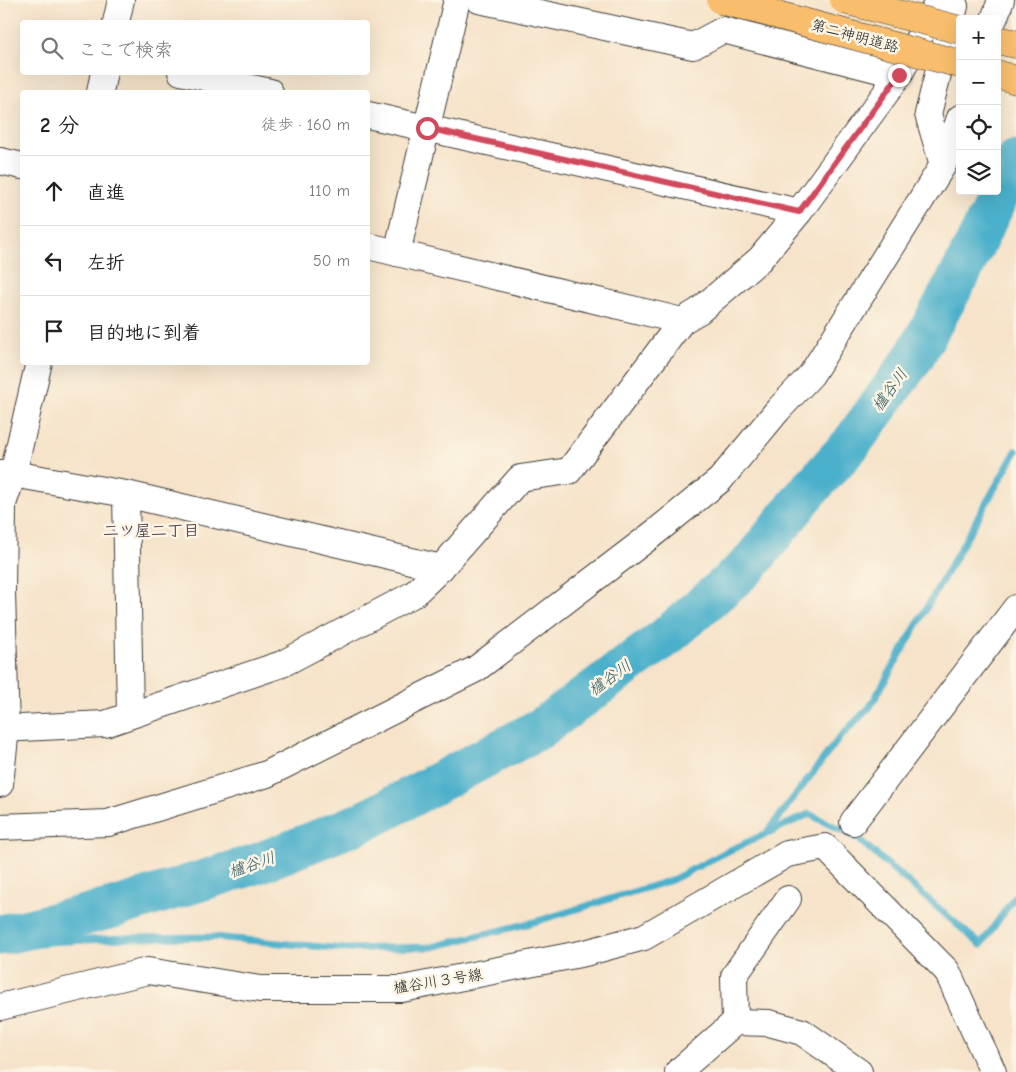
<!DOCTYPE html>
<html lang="ja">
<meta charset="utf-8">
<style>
body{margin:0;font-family:"Comic Neue","Klee One",sans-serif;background:#f2f2f2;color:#222}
.controls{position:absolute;right:15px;top:15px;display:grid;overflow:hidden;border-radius:5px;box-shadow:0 5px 20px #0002}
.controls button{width:45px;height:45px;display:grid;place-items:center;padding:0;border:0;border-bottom:1px solid #e0e0e0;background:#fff;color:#222;font:25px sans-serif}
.stop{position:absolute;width:15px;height:15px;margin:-11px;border:4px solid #d1495b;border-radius:50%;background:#fff}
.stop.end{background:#d1495b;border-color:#fff;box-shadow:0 1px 5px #0008}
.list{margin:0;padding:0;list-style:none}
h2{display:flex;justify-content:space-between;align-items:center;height:65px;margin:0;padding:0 20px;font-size:21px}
h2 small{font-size:16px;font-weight:400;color:#767676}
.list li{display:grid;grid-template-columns:32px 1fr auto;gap:15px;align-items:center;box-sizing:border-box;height:70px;padding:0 20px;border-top:1px solid #e0e0e0}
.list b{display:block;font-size:19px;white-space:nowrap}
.list em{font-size:16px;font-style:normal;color:#767676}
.icon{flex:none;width:28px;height:28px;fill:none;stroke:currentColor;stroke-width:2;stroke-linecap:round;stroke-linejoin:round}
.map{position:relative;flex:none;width:1016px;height:1072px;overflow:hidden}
.search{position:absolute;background:#fff;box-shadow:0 5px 20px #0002;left:20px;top:20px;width:350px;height:55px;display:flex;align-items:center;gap:12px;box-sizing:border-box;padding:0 18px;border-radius:5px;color:#767676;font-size:19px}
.panel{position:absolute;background:#fff;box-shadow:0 5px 20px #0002;left:20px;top:90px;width:350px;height:275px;border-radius:5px}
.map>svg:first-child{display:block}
</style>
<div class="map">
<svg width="1016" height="1072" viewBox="0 0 1016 1072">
<rect width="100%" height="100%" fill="#fcf5e5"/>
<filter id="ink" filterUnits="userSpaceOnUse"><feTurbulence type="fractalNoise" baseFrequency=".02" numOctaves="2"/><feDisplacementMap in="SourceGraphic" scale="10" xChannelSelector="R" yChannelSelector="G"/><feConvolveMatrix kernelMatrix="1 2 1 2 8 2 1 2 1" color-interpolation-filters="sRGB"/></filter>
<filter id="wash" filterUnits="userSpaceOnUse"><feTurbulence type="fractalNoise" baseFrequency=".0096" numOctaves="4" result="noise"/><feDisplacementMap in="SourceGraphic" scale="20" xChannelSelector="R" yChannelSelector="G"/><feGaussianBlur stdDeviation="1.12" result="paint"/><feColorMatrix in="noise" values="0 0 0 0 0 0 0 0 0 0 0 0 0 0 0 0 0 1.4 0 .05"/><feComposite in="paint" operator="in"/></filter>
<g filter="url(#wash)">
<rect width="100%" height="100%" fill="#f6e3c9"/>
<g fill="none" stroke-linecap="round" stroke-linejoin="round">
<g stroke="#4cb0cb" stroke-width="7">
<polyline points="768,831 841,736 870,707 1016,451"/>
<polyline points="0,938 30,943 126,938 213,937 345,949 432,947 531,923 672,880 724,853 809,814 857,838 981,945 1016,895"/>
</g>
<polyline stroke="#4cb0cb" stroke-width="41" points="0,935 33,928 117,907 259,863 365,821 541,728 665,638 749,565 809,490 851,444 914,357 963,269 1016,160"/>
</g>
</g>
<g filter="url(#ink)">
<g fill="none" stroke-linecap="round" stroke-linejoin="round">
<g stroke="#3d3a36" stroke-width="28">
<g id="minor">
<polyline points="479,0 693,46 723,30 899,75"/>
<polyline points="994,19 1001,0"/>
<polyline points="116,22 121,0"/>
<polyline points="181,72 270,92"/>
<polyline points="100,92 104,72"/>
<polyline points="368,115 799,212"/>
<polyline points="0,161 22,166"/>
<polyline points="943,165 928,114 955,6"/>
<polyline points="368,246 682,321"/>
<polyline points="397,253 457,0"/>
<polyline points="0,474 13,474 126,494 441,568"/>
<polyline points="126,494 130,715"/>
<polyline points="0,729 105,724 282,664 414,594 441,568 520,478 569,471 682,321 699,311 760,259 799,212 899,75 939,0"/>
<polyline points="0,784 6,729 2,593 3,504 13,474 39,362"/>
<polyline points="853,822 1016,608"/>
<polyline points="0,827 108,823 267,774 476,669 653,534 720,480 778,410 811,375 943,165 960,118"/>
<polyline points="0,1007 148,971 260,989 402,989 585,953 644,937 787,854 825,847 947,971 993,1072"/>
<polyline points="735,1022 734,976 788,899"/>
<polyline points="678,1072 735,1022 769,1023 802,1032 859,1072"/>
</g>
</g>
<g stroke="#3d3a36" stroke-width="29">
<g id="highway">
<polyline points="997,40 1016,44"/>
<polyline points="997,74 1016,80"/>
</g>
</g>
<use href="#minor" stroke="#fff" stroke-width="26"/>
<use href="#highway" stroke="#f9be6d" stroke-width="28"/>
<g stroke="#3d3a36" stroke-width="29" stroke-linecap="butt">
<g id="highway-bridge">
<polyline points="721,0 960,64"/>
<polyline points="844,0 960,30"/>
</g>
</g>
<use href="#highway-bridge" stroke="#f9be6d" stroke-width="28"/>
</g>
</g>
<g fill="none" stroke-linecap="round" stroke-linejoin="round" filter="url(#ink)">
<polyline stroke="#d1495b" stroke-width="6" points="427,128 799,212 899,75"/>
</g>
<g text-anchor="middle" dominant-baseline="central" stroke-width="5" stroke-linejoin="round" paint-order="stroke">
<g font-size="15" fill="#1c1c1c" stroke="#fcf5e5">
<text transform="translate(855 36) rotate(15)">第二神明道路</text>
<text transform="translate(438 981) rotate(-9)">櫨谷川３号線</text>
</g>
<g font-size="16" font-style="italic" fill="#2f5762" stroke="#fcf5e5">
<text transform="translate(890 390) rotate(-54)">櫨谷川</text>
<text transform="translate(610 678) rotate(-36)">櫨谷川</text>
<text transform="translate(252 865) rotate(-19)">櫨谷川</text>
</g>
<g font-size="16" font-weight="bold" fill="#564655" stroke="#fcf5e5">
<text x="151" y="531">二ツ屋二丁目</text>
</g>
</g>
</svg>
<div class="controls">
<button>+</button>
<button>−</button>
<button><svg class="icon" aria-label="locate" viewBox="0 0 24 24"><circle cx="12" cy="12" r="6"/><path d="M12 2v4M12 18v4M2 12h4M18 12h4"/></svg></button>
<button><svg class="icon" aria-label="layers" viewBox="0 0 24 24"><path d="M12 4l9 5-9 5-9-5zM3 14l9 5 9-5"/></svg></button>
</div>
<div class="stop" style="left:427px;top:128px"></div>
<div class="stop end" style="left:899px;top:75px"></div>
<div class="search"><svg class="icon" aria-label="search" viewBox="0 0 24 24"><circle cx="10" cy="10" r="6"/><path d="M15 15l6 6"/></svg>ここで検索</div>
<section class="panel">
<h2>2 分<small>徒歩 · 160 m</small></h2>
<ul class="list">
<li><svg class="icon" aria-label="ahead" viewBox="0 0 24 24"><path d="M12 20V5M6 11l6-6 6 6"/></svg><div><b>直進</b></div><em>110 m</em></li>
<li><svg class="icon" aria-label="left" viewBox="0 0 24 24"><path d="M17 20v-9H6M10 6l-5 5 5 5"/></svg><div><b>左折</b></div><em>50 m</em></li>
<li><svg class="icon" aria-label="arrive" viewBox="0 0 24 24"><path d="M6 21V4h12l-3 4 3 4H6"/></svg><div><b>目的地に到着</b></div></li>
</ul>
</section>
</div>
